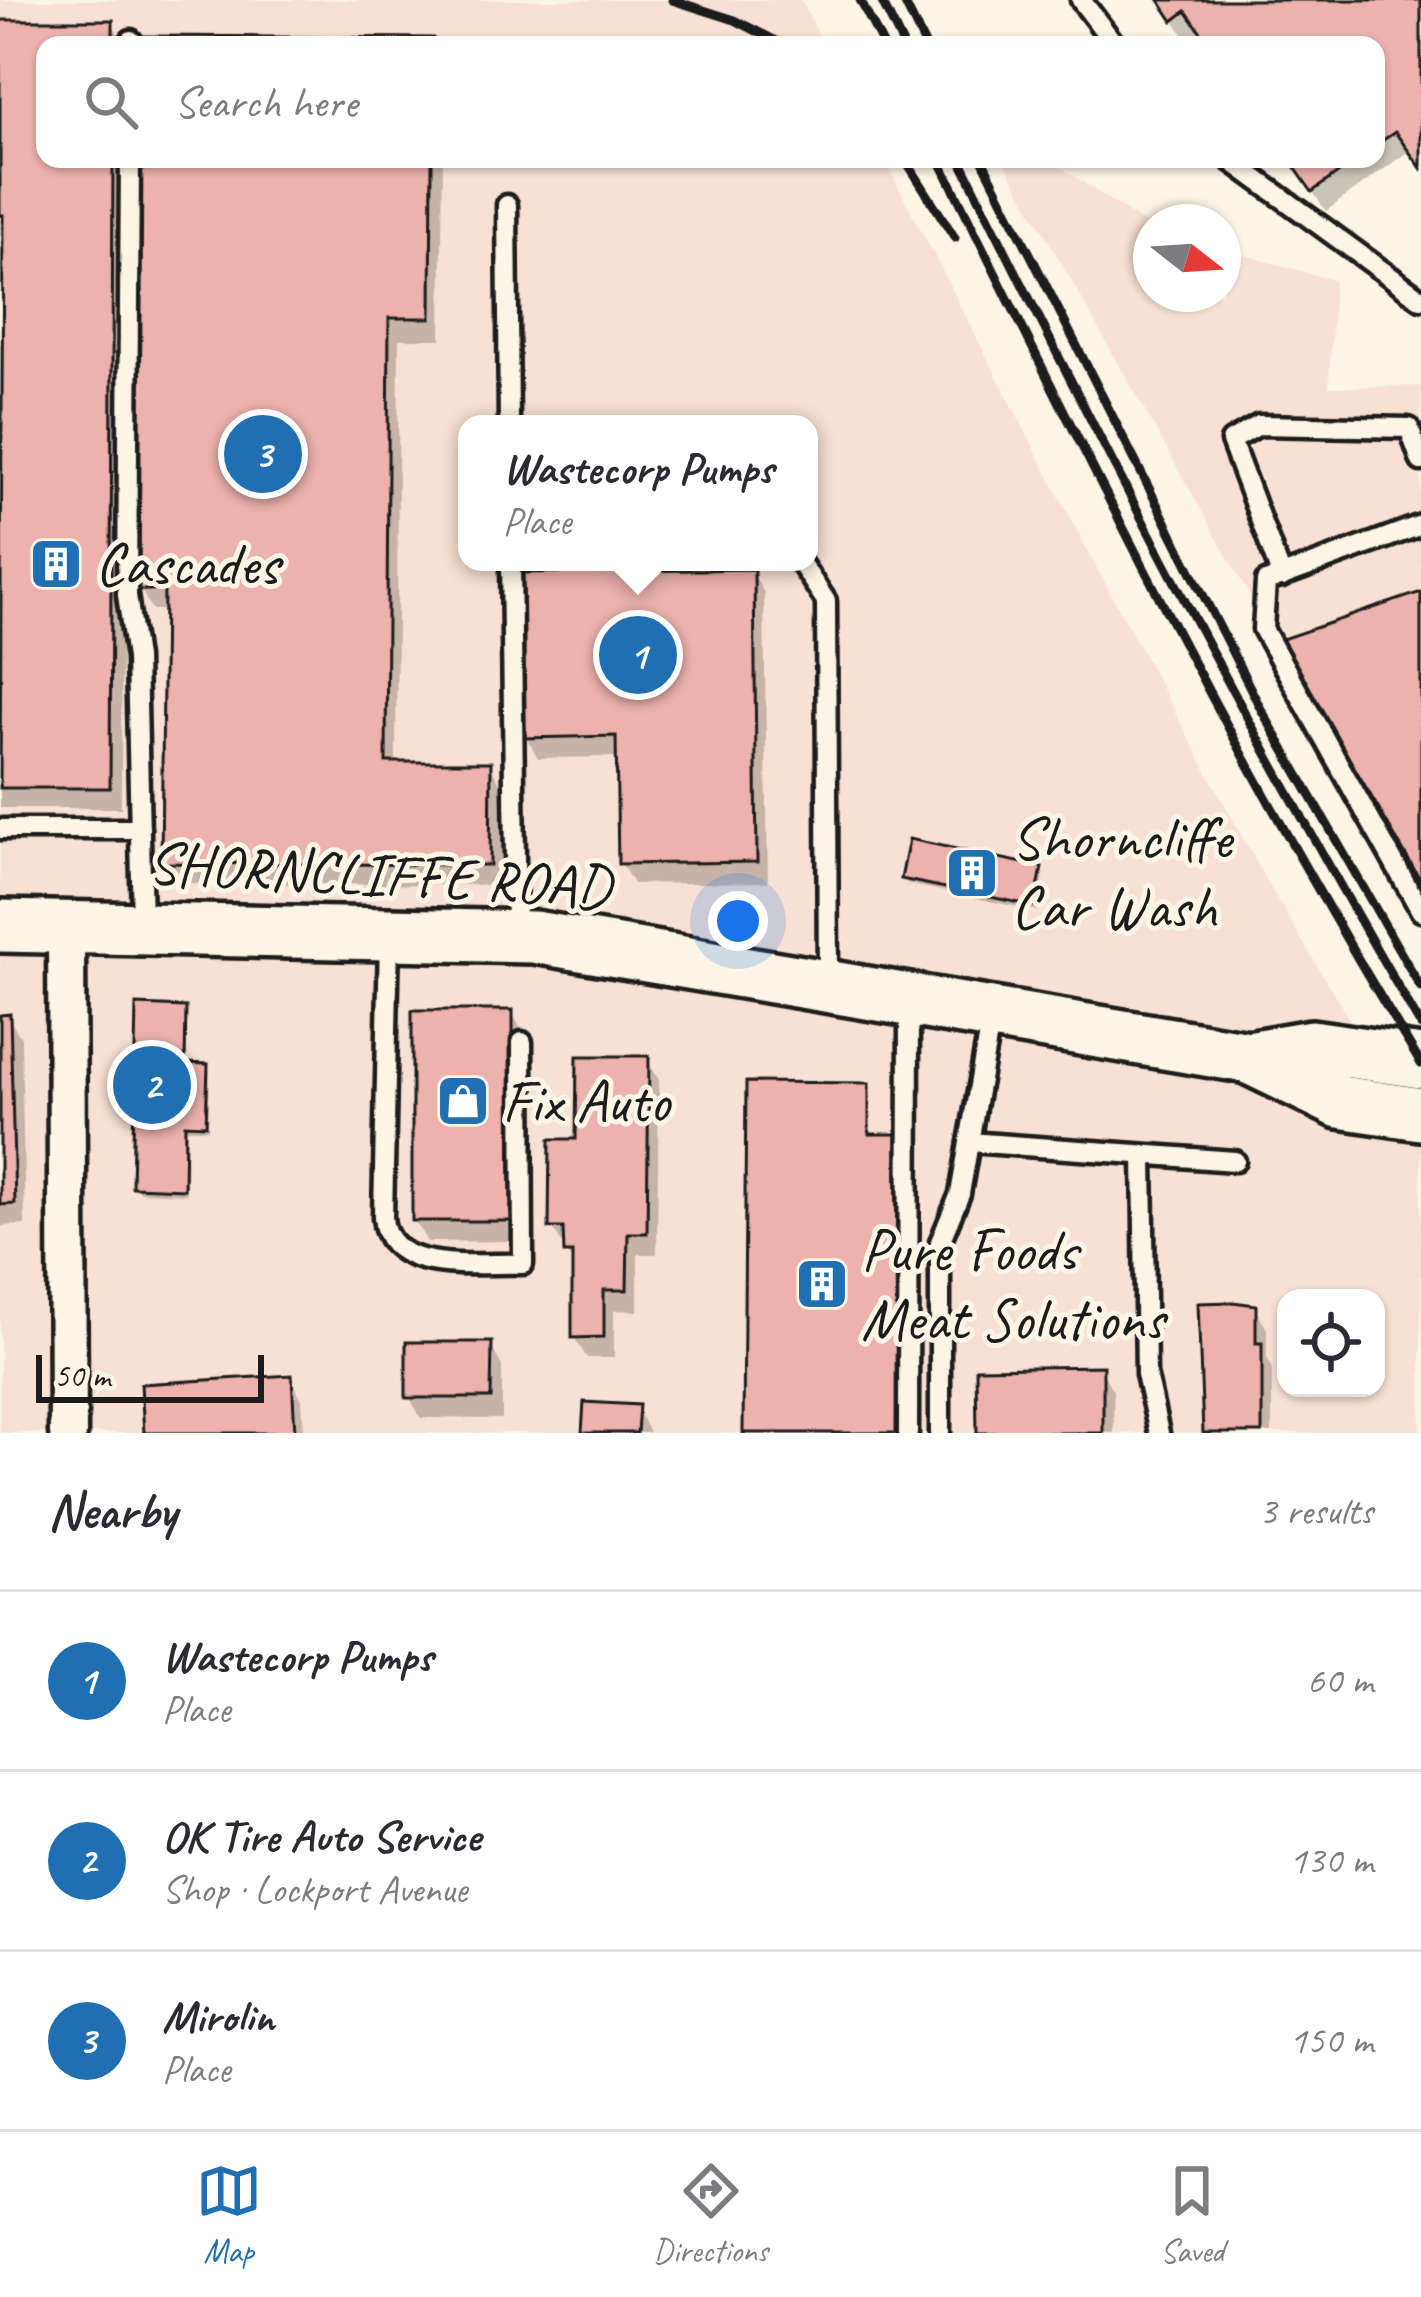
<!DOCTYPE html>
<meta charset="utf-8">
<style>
body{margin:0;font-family:Caveat,sans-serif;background:#f7f7f7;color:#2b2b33}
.controls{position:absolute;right:36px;bottom:36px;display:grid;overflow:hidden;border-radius:24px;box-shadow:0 3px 9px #0004}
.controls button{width:108px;height:108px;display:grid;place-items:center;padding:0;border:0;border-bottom:3px solid #e1e1e2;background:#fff;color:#2b2b33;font:60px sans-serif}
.compass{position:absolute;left:1133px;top:204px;width:108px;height:108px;border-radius:50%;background:#fff;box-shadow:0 3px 9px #0004;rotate:107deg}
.scale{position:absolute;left:36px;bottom:30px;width:228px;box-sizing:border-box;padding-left:12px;border:6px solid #1c1c1c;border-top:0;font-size:33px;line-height:42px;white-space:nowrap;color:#1c1c1c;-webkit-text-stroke:9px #fcf5e5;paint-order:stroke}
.you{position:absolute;left:738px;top:921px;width:42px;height:42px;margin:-30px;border:9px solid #fff;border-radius:50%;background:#1a73e8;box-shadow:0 0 0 18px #1a73e833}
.badge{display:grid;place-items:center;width:78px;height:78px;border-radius:50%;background:#1f6fb2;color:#fff;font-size:39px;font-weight:700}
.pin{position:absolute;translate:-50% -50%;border:6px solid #fff;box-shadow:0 3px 12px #0006}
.popup{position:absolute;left:458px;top:415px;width:360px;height:156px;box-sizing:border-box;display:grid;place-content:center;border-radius:24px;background:#fff;filter:drop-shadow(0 3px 9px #0005);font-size:39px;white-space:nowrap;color:#7c7c81}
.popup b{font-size:45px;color:#2b2b33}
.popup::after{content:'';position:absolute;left:50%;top:100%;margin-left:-24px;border:24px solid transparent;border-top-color:#fff}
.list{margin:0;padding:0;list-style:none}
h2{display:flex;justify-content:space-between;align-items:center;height:156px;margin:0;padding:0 48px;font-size:51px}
h2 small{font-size:39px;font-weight:400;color:#7c7c81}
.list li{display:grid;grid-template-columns:78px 1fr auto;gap:36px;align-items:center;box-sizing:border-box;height:180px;padding:0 48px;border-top:3px solid #e1e1e2}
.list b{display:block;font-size:45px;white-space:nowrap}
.list p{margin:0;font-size:39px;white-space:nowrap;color:#7c7c81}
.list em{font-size:39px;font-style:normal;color:#7c7c81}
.icon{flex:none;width:66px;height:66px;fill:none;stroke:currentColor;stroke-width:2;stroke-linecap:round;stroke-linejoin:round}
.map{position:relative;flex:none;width:1421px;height:1433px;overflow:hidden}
.search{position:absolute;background:#fff;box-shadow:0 3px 9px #0004;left:36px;right:36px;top:36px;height:132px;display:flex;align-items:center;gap:30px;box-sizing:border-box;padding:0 42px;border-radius:24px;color:#7c7c81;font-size:45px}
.sheet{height:696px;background:#fff}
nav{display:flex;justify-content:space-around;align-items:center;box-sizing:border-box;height:168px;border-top:3px solid #e1e1e2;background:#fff;font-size:33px;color:#7c7c81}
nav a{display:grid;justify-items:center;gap:6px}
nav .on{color:#1f6fb2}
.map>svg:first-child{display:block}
</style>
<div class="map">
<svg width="1421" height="1433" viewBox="0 0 1421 1433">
<rect width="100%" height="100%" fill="#fcf5e5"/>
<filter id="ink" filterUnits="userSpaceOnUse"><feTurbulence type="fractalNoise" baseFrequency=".00833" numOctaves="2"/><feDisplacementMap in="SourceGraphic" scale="24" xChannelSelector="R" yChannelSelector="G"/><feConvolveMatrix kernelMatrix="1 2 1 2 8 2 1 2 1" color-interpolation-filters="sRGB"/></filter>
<g filter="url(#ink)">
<g fill="#f8e1d4" fill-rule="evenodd">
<path d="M0 0H801L824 45H45V159H884L1093 561 1267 882 1421 1139V1433H0ZM467 424H809V562H467ZM1286 1298H1376V1388H1286Z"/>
<polygon points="1049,159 1151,228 1151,294 1223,294 1223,249 1334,280 1329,387 1421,386 1421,898 1003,160"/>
</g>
<g fill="#0003">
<polygon points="1161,0 1421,0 1421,167 1409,151 1326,211 1290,159 1376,159 1376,45 1211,45 1201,30 1187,40"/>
<polygon points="0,23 112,23 124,45 45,45 45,159 123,159 121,808 0,808 0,344 6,344 6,235 0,235"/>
<polygon points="144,159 443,159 441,339 399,339 396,765 490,765 502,786 501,885 176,883 164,862 166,610 152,610 140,589"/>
<polygon points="752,572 764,593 768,882 633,884 621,863 619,757 538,758 526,737"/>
<polygon points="1040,870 1044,875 1037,911 908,884 904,878"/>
<polygon points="184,1010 187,1016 186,1066 206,1067 210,1072 208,1129 187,1129 186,1194 139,1192 135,1186"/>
<polygon points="512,1013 524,1034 524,1241 427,1242 415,1221"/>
<polygon points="8,1017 21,1038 25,1225 0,1226 0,1018"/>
<polygon points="647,1059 659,1080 657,1254 638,1254 638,1311 614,1310 614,1358 587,1358 574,1337 575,1266 552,1227 579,1142"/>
<polygon points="867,1086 870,1137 902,1143 900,1433 746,1433"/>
<polygon points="1254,1308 1267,1329 1267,1358 1272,1367 1272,1433 1206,1433"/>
<polygon points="490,1345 502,1366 502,1419 421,1418 409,1397"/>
<polygon points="1101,1370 1113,1391 1114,1433 980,1433"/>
<polygon points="290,1378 302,1399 304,1433 147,1433"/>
<polygon points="637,1408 649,1433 585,1433"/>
</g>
<g fill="#edb2ac" stroke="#1c1c1c" stroke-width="3">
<polygon points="1159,0 1421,0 1421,168 1395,132 1376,145 1376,45 1210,45 1186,11 1173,21"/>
<polygon points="0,20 113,20 113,45 45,45 45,159 113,159 110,788 0,788 3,215 0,215"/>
<polygon points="142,36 433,38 433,45 142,45"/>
<polygon points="141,159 432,159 431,318 389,318 386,762 491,762 490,865 161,863 164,590 137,590"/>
<polygon points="1289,159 1357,159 1312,192"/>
<polygon points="754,569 757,862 618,864 616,736 523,738 520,573"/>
<polygon points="1421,592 1421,881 1279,640"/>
<polygon points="909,839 1042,867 1035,906 901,879"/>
<polygon points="136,1005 186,1007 185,1063 208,1064 206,1125 185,1124 184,1189 132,1187"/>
<rect x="412" y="1010" width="101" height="211"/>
<polygon points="10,1014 15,1204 0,1205 0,1015"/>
<polygon points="577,1056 649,1056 647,1233 628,1233 627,1290 604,1290 604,1337 572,1338 572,1253 564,1253 563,1228 549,1228 550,1139 576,1139"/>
<polygon points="746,1082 869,1083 869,1134 900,1134 898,1433 743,1433"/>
<polygon points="1233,1302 1256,1305 1256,1343 1262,1343 1262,1433 1203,1433 1198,1303"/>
<polygon points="406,1342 492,1342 491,1398 406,1398"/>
<polygon points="1103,1366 1103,1433 977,1433 976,1368"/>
<polygon points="292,1375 295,1433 144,1433 141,1384"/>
<polygon points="584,1402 639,1405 637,1433 582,1433"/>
</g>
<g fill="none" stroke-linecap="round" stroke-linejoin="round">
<g stroke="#1c1c1c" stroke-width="27">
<g id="lane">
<polyline points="1081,0 1115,45"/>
<polyline points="131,45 131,40"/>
<polyline points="130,159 127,595 136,658 142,924"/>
<polyline points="1229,159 1421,299"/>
<polyline points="507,205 509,424"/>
<polyline points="1421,525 1266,582 1263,629 1421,911"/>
<polyline points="511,562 516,935"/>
<polyline points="800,562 826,601 828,981"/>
<polyline points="1282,577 1231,441 1259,425 1409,428 1421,461"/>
<polyline points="0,829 140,829"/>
<path d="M389 938 383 1217C387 1277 478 1262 523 1264L522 1042"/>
<polyline points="969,1142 1235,1161"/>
<polyline points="1143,1155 1146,1374 1159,1433"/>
<polyline points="908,1433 909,1003"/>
<polyline points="940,1433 940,1242 960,1194 991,1017"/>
</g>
</g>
<g stroke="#1c1c1c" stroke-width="45">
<polyline id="street" points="66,927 68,1433"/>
</g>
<g stroke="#1c1c1c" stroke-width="60">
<g id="secondary">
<polyline points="0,926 534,937 1248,1057 1340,1102 1421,1114"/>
<polyline points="1248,1057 1311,1046 1421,1062"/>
</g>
</g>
<use href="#lane" stroke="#fcf5e5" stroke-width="18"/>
<use href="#street" stroke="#fcf5e5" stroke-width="36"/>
<use href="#secondary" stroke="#fcf5e5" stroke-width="51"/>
<g stroke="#1c1c1c" stroke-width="9">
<polyline points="672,0 735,20 784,45"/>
<polyline points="860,0 883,45"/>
<polyline points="881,0 903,45"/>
<polyline points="903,0 925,45"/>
<polyline points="905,159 955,238"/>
<path d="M939 159C1090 466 1242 772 1421 1064"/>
<path d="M960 159C1105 453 1255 743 1421 1026"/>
<polyline points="982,159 1261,709 1421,988"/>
</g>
</g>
</g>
<defs>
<g id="building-square" transform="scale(2.7)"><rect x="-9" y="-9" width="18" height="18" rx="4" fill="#1f6fb2" stroke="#fcf5e5"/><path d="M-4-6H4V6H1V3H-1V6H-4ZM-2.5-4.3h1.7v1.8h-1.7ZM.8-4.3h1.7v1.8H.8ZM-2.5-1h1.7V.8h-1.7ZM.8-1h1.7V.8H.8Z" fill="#fff"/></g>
<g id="shop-square" transform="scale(2.7)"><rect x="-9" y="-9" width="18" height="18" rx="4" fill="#1f6fb2" stroke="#fcf5e5"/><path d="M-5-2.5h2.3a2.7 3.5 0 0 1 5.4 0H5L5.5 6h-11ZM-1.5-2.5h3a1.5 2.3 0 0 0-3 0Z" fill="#fff"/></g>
</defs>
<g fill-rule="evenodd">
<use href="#building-square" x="56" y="564"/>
<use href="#building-square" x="972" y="873"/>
<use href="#shop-square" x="463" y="1101"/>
<use href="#building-square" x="822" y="1284"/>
</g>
<g text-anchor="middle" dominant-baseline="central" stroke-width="10" stroke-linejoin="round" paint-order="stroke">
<g font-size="60" fill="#1c1c1c" stroke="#fcf5e5" text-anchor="start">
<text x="95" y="564">Cascades</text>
<text x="1011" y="838">Shorncliffe<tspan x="1011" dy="69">Car Wash</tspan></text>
<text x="502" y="1101">Fix Auto</text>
<text x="861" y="1250">Pure Foods<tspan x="861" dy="69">Meat Solutions</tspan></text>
</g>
<g font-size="60" fill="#1c1c1c" stroke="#fcf5e5">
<text transform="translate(379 874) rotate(3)">SHORNCLIFFE ROAD</text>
</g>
</g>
</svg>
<div class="controls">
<button><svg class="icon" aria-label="locate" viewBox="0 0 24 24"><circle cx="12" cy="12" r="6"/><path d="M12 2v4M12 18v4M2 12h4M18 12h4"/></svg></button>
</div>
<svg class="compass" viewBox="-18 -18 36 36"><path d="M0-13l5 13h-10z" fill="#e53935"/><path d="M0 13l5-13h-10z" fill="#7c7c81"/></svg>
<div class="scale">50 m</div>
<div class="you"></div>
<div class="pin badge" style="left:638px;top:655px">1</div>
<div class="popup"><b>Wastecorp Pumps</b>Place</div>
<div class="pin badge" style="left:152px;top:1085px">2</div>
<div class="pin badge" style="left:263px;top:454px">3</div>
<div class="search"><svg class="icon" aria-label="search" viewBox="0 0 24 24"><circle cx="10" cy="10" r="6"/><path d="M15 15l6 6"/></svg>Search here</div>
</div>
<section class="sheet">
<h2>Nearby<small>3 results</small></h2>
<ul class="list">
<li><span class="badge">1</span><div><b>Wastecorp Pumps</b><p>Place</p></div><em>60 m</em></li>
<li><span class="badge">2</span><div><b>OK Tire Auto Service</b><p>Shop · Lockport Avenue</p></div><em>130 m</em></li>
<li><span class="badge">3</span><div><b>Mirolin</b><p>Place</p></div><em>150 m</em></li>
</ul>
</section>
<nav>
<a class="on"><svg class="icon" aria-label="map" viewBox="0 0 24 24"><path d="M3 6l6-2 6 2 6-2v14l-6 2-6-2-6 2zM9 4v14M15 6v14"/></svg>Map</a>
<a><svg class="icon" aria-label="directions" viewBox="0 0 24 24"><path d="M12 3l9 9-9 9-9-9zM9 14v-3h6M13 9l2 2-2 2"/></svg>Directions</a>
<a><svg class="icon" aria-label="saved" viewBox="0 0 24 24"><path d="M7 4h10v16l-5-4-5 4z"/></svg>Saved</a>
</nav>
